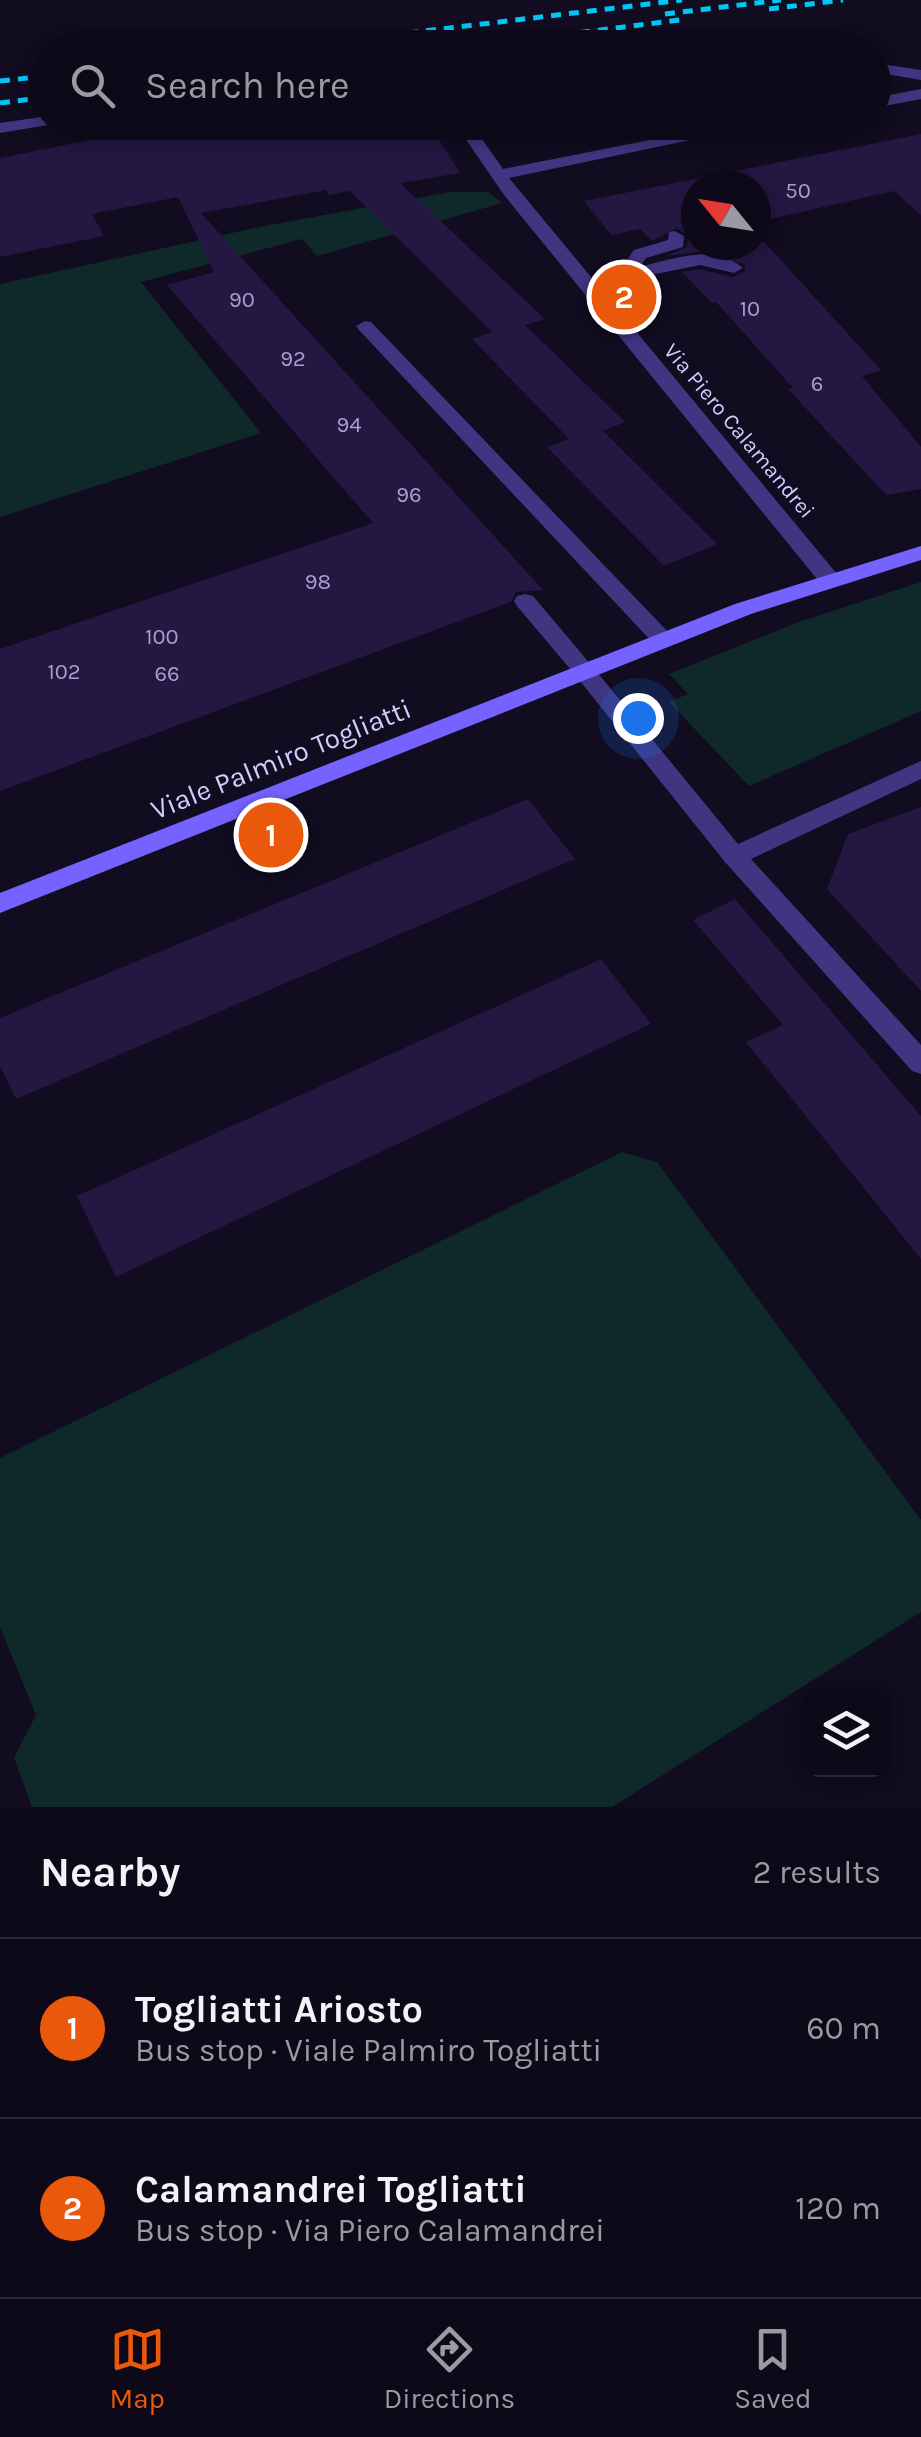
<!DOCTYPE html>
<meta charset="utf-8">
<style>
body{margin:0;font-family:Karla,sans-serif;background:#161221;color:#f1f3f6}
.controls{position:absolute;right:30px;bottom:30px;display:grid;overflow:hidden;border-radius:20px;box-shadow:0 5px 15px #0003}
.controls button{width:90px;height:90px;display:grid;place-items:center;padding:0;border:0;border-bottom:2px solid #2d2a37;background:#0d0918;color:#f1f3f6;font:50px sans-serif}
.compass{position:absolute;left:681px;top:170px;width:90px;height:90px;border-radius:50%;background:#0d0918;box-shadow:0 5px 15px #0003;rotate:300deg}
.you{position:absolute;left:638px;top:718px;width:35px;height:35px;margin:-25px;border:8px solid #fff;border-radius:50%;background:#1a73e8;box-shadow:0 0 0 15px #1a73e833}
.badge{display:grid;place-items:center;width:65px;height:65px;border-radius:50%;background:#ea580c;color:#fff;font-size:32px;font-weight:700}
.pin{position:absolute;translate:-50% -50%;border:5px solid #fff;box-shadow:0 2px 10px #0006}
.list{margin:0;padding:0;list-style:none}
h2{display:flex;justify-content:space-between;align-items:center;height:130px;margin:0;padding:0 40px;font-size:42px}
h2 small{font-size:32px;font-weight:400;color:#9a9aa2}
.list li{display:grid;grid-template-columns:65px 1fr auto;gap:30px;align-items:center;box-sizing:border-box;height:180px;padding:0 40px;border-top:2px solid #2d2a37}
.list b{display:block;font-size:38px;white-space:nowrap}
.list p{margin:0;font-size:32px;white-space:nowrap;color:#9a9aa2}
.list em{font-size:32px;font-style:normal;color:#9a9aa2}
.icon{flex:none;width:55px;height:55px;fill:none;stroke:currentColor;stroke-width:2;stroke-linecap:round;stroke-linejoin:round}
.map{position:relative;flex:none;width:921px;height:1807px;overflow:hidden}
.search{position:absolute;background:#0d0918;box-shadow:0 5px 15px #0003;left:30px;right:30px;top:30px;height:110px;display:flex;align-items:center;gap:25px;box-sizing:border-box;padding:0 35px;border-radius:55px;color:#9a9aa2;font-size:38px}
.sheet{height:490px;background:#0d0918}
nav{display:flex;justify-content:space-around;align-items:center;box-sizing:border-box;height:140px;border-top:2px solid #2d2a37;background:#0d0918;font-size:28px;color:#9a9aa2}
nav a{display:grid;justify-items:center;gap:5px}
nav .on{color:#ea580c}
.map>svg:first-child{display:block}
</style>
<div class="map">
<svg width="921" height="1807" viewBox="0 0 921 1807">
<rect width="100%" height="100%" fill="#110c20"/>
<g fill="#0f292a">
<polygon points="450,192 488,192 502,203 317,256 302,239 141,282 261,433 0,517 0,284 264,226"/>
<polygon points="921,582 921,711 749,786 669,702 688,694 669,674 799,622"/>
<polygon points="622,1152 657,1162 921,1520 921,1612 612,1807 32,1807 14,1758 36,1715 0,1627 0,1458"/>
</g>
<g fill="#241742">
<polygon points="179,122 428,122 460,173 400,183 545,319 525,325 625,422 603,431 717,544 664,566 547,447 569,439 472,339 492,332 350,191 328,195 326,190 201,213 543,590 516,592 511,602 0,791 0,649 373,523 167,285 214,272 178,197 92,214 104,236 0,257 0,158"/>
<polygon points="921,134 921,215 894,191 756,222 756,185 696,185 696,245 756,245 756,233 881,370 862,376 921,447 921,489 886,495 788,389 793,388 716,302 712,303 682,272 700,269 733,277 745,271 745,265 707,251 666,256 687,247 688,236 677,228 652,241 640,229 611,235 584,201"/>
<polygon points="528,799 575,859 16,1099 0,1066 0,1018"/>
<polygon points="921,807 921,991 827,889 848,834"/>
<polygon points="735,899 921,1116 921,1259 746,1042 783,1025 693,920"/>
<polygon points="601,959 651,1024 116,1277 77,1196"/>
</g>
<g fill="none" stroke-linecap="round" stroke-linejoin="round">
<g fill="#3f3581" fill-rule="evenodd">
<path d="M675 231 684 236 683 247 646 258 640 267C672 259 715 243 743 268L734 273 700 265 641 277 635 276 634 269 627 268 624 264 634 250 668 240 669 232Z"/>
<polygon points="365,321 371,322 671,635 674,640 671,645 655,645 359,330 356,326"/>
<polygon points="525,594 533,596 592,666 595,671 592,676 576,676 517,606 514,601 517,596"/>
</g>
<g fill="#3f3581" fill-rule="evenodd">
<polygon points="663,36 735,48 562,48 569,43"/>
<polygon points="874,63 921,70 921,80 874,72"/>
<polygon points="921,89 921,99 874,108 874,98"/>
<polygon points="48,116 48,122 54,124 0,133 0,123"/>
<polygon points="454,122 470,122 503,169 741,122 776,122 509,178 837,574 837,584 821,584 504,195"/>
<polygon points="584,663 592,666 738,844 921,761 921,779 751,859 921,1045 921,1074 912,1071 725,862 576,676 573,671 576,666"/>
</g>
<polygon fill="#7562ff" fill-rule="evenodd" points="921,546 921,560 751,614 0,913 0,893 735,604"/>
<g stroke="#00c6f6" stroke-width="5" stroke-dasharray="10 8" stroke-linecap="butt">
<polyline points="769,9 843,0"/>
<polyline points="665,14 781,0"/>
<polyline points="216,48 295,38"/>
<polyline points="283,48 682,0"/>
<polyline points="455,48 680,20"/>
<polyline points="0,81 48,76"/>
<polyline points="0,103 48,97"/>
</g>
</g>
<g text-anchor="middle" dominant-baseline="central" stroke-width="8" stroke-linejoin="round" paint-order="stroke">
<g font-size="22" fill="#aa9ed0">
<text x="798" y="191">50</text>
<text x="242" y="300">90</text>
<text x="750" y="309">10</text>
<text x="293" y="359">92</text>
<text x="817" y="384">6</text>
<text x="349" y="425">94</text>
<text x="409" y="495">96</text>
<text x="318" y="582">98</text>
<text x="162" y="637">100</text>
<text x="64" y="672">102</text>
<text x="167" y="674">66</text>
</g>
<g font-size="22" fill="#d6cbff" stroke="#110c20">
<text transform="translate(739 431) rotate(50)">Via Piero Calamandrei</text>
</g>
<g font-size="28" fill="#d6cbff" stroke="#110c20">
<text transform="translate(281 759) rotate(-22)">Viale Palmiro Togliatti</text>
</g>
</g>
</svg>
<div class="controls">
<button><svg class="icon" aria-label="layers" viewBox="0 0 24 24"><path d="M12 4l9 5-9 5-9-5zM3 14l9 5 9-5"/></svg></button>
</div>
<svg class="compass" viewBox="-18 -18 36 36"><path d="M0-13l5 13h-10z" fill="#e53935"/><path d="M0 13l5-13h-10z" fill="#9a9aa2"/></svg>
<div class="you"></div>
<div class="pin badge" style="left:271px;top:835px">1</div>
<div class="pin badge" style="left:624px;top:297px">2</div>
<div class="search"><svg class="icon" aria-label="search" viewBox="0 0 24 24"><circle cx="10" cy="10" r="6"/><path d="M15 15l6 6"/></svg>Search here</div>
</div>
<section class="sheet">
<h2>Nearby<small>2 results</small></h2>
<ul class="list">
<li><span class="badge">1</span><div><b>Togliatti Ariosto</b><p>Bus stop · Viale Palmiro Togliatti</p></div><em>60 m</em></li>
<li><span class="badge">2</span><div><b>Calamandrei Togliatti</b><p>Bus stop · Via Piero Calamandrei</p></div><em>120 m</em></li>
</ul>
</section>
<nav>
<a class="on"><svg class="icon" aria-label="map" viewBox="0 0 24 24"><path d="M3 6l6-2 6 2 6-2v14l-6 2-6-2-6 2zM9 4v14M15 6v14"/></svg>Map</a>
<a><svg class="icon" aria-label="directions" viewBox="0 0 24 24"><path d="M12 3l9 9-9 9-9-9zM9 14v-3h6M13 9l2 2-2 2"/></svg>Directions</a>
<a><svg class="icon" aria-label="saved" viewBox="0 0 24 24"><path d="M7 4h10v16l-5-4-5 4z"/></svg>Saved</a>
</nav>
